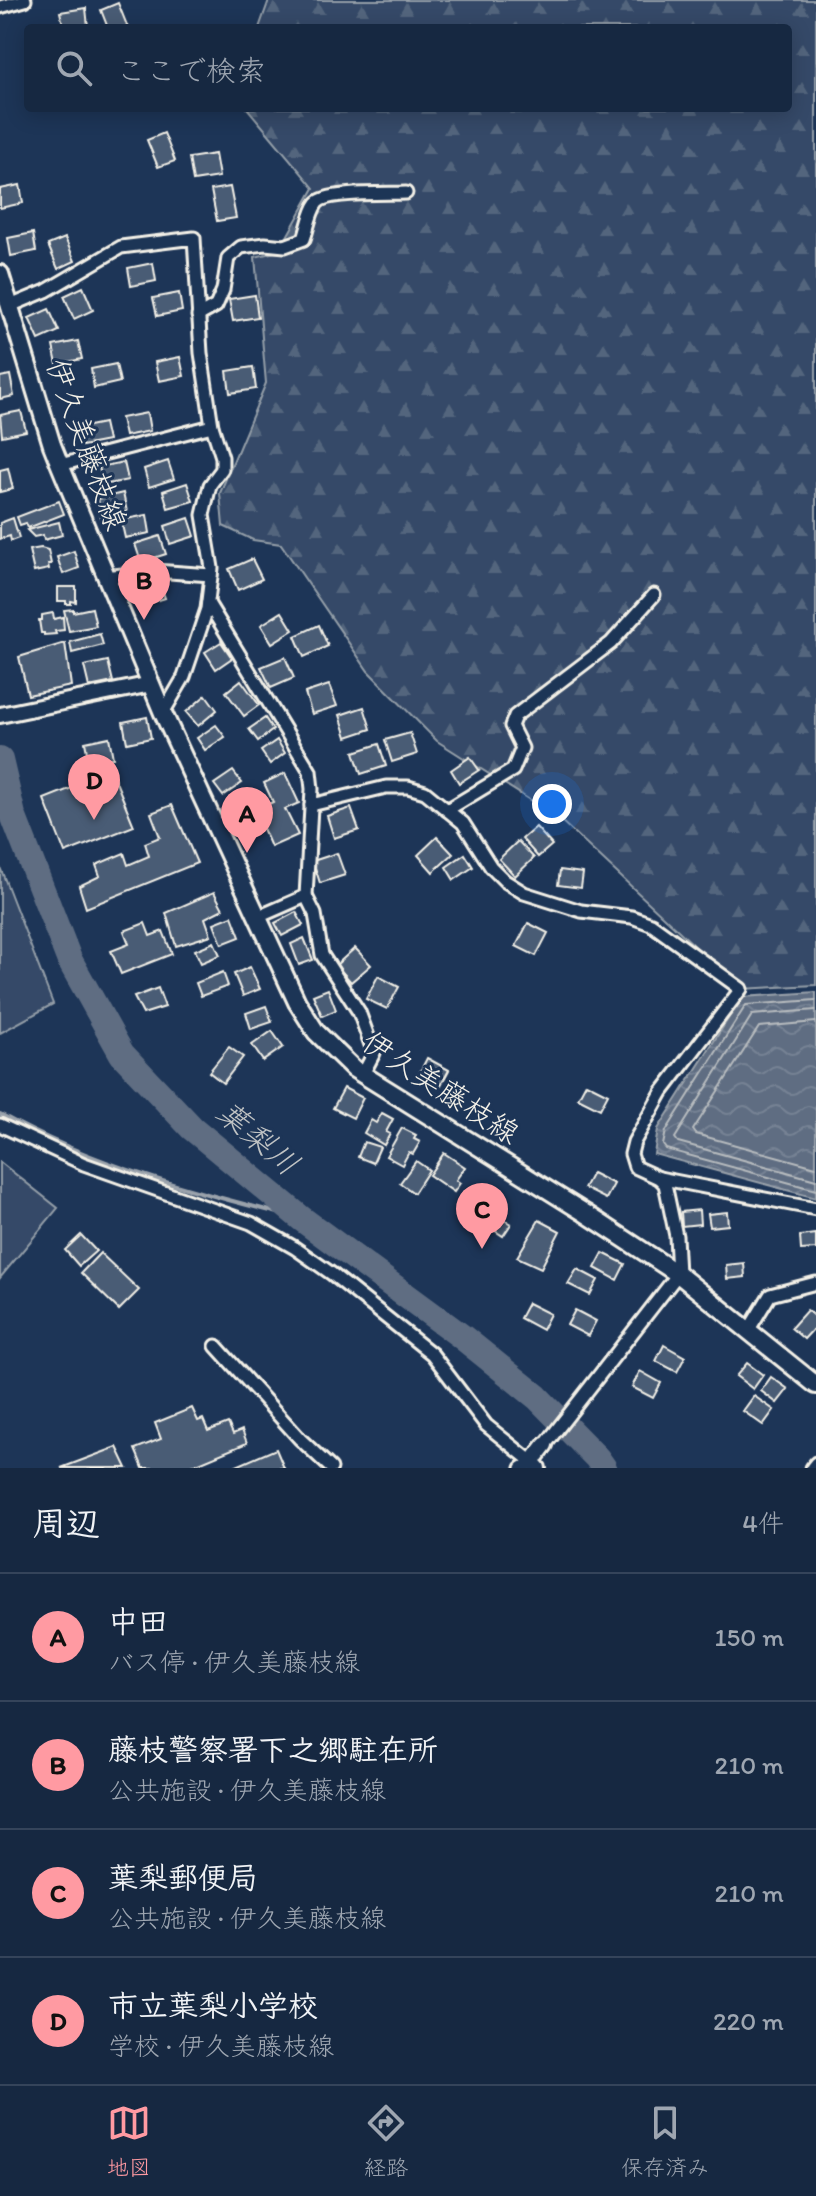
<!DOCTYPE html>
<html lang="ja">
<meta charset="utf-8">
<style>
body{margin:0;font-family:Itim,"Klee One",sans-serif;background:#23344c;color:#f1f3f6}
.you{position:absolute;left:552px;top:804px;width:28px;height:28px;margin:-20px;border:6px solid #fff;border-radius:50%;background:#1a73e8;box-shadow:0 0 0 12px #1a73e833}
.badge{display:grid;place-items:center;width:52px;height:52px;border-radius:50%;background:#ff9aa2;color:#111;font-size:26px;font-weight:700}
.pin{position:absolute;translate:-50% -66px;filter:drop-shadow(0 2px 4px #0008)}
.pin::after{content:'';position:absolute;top:42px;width:28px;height:24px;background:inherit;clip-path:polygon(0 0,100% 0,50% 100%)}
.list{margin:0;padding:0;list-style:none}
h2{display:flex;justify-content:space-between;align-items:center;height:104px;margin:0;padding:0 32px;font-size:34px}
h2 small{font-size:26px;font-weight:400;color:#9ea6b1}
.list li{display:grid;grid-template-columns:52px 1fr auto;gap:24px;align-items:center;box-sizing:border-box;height:128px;padding:0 32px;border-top:2px solid #35445a}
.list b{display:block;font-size:30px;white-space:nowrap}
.list p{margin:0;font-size:26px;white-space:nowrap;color:#9ea6b1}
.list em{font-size:26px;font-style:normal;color:#9ea6b1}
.icon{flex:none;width:44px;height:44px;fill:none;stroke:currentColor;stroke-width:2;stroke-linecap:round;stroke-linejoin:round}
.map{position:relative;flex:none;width:816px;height:1468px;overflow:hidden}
.search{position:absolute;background:#162841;box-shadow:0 4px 20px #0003;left:24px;right:24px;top:24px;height:88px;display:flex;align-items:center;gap:20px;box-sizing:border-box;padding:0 28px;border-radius:8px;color:#9ea6b1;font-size:30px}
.sheet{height:616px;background:#162841}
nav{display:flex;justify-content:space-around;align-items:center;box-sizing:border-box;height:112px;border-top:2px solid #35445a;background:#162841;font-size:22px;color:#9ea6b1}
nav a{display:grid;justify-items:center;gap:4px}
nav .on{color:#ff9aa2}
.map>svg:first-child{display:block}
</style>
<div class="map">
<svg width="816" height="1468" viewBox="0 0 816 1468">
<defs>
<pattern id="forest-firs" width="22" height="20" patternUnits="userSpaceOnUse" patternTransform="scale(2)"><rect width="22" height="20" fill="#354a67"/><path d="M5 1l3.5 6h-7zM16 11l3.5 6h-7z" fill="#53657d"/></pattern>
<pattern id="water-waves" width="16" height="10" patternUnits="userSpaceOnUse" patternTransform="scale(2)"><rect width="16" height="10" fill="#5e6d82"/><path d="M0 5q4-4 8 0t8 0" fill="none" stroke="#768294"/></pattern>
</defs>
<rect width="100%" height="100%" fill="#1d3557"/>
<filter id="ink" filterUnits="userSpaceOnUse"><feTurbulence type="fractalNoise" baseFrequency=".0125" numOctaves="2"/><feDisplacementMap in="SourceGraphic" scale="16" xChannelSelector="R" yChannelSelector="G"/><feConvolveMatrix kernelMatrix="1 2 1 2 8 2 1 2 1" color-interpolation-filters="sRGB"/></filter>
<g filter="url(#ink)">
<polygon fill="url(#forest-firs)" stroke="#949ea8" stroke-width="2" points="269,0 816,0 816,985 741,989 558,818 437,741 368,671 281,544 253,540 223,526 220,493 266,383 255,257 279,251 314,188 247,108 788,108 788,28 259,28"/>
<g fill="#354a67" stroke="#949ea8" stroke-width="2">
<polygon points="0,867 53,1004 0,1033"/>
<polygon points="0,1162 58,1208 0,1278"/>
</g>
<polygon fill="url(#water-waves)" stroke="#9aa2ab" stroke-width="2" points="816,992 816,1198 654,1154 658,1129 742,997"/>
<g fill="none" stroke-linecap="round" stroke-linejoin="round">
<g stroke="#b8bcbf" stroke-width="2">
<polyline points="816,1000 746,1005 666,1131 663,1145 666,1149 816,1190"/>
<polyline points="816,1010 752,1015 675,1138 678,1142 816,1180"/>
<polyline points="816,1022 759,1027 693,1130 696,1134 816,1167"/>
</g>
<path stroke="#9aa2ab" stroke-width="4" d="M0 1114C94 1166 198 1193 302 1219"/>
<polyline stroke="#5e6d82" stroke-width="26" points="0,760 13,815 69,959 122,1054 192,1128 302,1219 461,1336 537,1397 597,1458 604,1468"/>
</g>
<g fill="#485b74" stroke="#f4f1e8" stroke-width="2">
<polygon points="118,3 128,28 108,28 101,10"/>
<polygon points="86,8 88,27 64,28 60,12"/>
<polygon points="164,133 175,161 158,167 147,140"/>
<polygon points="215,154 219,177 193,181 189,158"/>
<polygon points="20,185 23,203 0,208 0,189"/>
<polygon points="230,187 236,218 217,221 211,190"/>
<polygon points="33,233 36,251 11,256 8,238"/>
<polygon points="65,238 75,261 58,269 48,245"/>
<polygon points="153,263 156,281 131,286 128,268"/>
<polygon points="83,287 93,310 74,319 64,296"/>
<polygon points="179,293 182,311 157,316 153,298"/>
<polygon points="255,295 258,317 233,321 229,299"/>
<polygon points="49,309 59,331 39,340 29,318"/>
<polygon points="78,341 82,359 57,364 53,346"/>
<polygon points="180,357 184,376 159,381 155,362"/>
<polygon points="116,364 120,382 94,388 91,369"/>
<polygon points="253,367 256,389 230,393 227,371"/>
<polygon points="10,375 14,396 0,399 0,377"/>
<polygon points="21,411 26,431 2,436 0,415"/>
<polygon points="147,413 150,431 125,436 121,418"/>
<polygon points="104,423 108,441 82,446 79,428"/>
<polygon points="168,461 174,479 149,487 144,469"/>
<polygon points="124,462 128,480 103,485 99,467"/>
<polygon points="8,468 13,489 0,492 0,470"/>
<polygon points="187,483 193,501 168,508 163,491"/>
<polygon points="123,493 127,512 101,517 98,499"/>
<polygon points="59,501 64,514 28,528 26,523 20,525 17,517"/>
<polygon points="147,515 150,533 125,538 121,520"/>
<polygon points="13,518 19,538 11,541 10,536 0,539 0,523"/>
<polygon points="189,518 195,536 170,544 165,526"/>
<polygon points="59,522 62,535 44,540 43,535 34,537 27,530"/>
<polygon points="160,536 166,554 141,562 135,544"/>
<polygon points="41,548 48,550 51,564 48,564 49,569 34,572 29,550"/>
<polygon points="74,551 79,568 63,574 57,557"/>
<polygon points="252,559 262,579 238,590 229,569"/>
<polygon points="159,580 165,598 140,606 134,588"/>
<polygon points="58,587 76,587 76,602 71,601 71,604 66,604 66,601 58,601"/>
<polygon points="92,608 96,626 69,631 64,610 73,609 73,612"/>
<polygon points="282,612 293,630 272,643 261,625"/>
<polygon points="53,613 54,619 63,617 64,630 55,631 56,634 44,635 44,633 41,633 39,620 42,620 42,615"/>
<polygon points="319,625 328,646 304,657 295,636"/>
<polygon points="100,634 103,645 72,653 70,642"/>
<polygon points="221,642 232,658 216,669 205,652"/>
<polygon points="65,643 71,686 28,695 19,657"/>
<polygon points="285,657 294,678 271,688 261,667"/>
<polygon points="108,661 113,682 89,687 84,666"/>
<polygon points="241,680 259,705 244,716 226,692"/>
<polygon points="329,685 337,706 312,714 305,693"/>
<polygon points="206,695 217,710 198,726 186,712"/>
<polygon points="364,707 371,729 347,737 340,715"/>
<polygon points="147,717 151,738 127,743 123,722"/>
<polygon points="265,718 273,730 258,741 249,729"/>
<polygon points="216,725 225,737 205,750 197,738"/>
<polygon points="410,733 417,754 392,762 385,740"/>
<polygon points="109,737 113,758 89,763 85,742"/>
<polygon points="277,740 285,753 270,764 261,751"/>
<polygon points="379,744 386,766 361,774 354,752"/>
<polygon points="470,757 479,770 459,783 451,770"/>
<polygon points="233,771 242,783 223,796 214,784"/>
<polygon points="112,772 134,826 65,853 44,799"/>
<polygon points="285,773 299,803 285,809 298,835 271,847 255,810 273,802 264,783"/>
<polygon points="172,805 197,863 86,908 79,886 100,876 96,865 124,853 128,865 149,856 145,843 160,837 151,813"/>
<polygon points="351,808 359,830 334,838 327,816"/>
<polygon points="536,827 552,845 538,857 522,839"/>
<polygon points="437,837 453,854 433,872 418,855"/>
<polygon points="518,841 534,858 515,876 499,859"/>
<polygon points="337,853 345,875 320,883 313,861"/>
<polygon points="465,854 473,867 454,880 446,867"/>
<polygon points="560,870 583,873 581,888 558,885"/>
<polygon points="214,892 223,909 205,918 211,935 176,946 166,913"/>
<polygon points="296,912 303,925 282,936 275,923"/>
<polygon points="232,916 240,937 222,944 214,923"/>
<polygon points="145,923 150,936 163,931 172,954 121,974 111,951 129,944 124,931"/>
<polygon points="528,923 548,933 536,956 516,946"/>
<polygon points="304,938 313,960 299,965 291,944"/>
<polygon points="214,942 220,955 201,963 195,950"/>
<polygon points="355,948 371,965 351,982 336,965"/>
<polygon points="250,967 260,989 243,996 234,974"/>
<polygon points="223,972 228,986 201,996 196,983"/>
<polygon points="378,976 399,987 387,1009 366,999"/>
<polygon points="158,988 165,1007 143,1014 134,997"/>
<polygon points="328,989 336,1010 322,1016 313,995"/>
<polygon points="266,1006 272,1022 251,1029 246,1013"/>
<polygon points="272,1031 283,1047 263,1061 252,1045"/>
<polygon points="229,1047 243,1057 223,1083 209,1072"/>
<polygon points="427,1058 449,1070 441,1085 419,1074"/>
<polygon points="586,1083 608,1094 600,1109 578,1098"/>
<polygon points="344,1088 363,1098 353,1118 333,1108"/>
<polygon points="382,1113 393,1119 386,1132 390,1134 384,1145 364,1133 371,1120 376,1123"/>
<polygon points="402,1128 416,1135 414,1139 420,1142 413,1154 409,1152 402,1165 386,1156"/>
<polygon points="364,1142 380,1147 373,1163 358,1157"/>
<polygon points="444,1153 465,1167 456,1180 460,1183 454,1192 429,1175"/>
<polygon points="416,1161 429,1170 414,1193 400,1183"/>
<polygon points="592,1173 614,1184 606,1199 584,1188"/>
<polygon points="481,1185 493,1192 486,1205 474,1198"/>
<polygon points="699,1210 700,1224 682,1226 681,1212"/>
<polygon points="490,1212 511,1224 503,1236 483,1223"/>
<polygon points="727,1212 728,1225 710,1227 708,1214"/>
<polygon points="539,1220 560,1231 541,1268 517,1257"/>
<polygon points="816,1234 816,1249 801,1250 800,1236"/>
<polygon points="81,1235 96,1251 79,1266 65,1250"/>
<polygon points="100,1253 139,1290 119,1310 81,1273"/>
<polygon points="603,1253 625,1264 617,1280 595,1268"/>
<polygon points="744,1263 745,1277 727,1279 726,1265"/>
<polygon points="577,1269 598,1280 590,1295 568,1284"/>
<polygon points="528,1303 550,1314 542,1330 520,1318"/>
<polygon points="575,1310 596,1321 588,1336 567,1325"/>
<polygon points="807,1310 816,1317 816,1326 804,1339 791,1328"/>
<polygon points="664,1345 685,1357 677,1372 656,1361"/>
<polygon points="747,1363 763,1375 753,1389 736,1376"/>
<polygon points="640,1371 661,1383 653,1398 632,1387"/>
<polygon points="771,1377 788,1389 777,1403 761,1391"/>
<polygon points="754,1396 774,1410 763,1425 743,1411"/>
<polygon points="192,1408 198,1421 203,1419 208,1431 228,1423 233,1434 242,1430 247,1443 187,1468 143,1468 135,1449 161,1439 155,1423"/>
<polygon points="117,1447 127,1468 61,1468"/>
<polygon points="276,1449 284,1468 232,1468"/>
</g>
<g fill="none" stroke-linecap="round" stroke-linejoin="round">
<g stroke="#f4f1e8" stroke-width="17">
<g id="minor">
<polyline points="0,7 25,0"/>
<polyline points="10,306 46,291 121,247 194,238 201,353 212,426 222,457 222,469 210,485 203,515 212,568 207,609 184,677 163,713"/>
<path d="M198 316 216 306 223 290 228 258 241 247 265 244 285 246 304 239C308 228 310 212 317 203 326 191 390 194 406 193"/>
<polyline points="60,465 212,426"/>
<polyline points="106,577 155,571 211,575"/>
<polyline points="208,603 310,771 312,789 306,896 258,917"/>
<polyline points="311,805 386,787 408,787 425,792 463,823 491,867 505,881 524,893 581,911 632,917 651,924 741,989 662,1092 634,1142 631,1154 635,1167 659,1178 665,1184 676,1236 678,1274 545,1445"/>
<polyline points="447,810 513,770 522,748 511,726 515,716 611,643 654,595"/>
<polyline points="306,896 315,914 322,955 359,1012 374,1053 363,1074"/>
<polyline points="0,1125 84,1164 251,1223 295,1248 332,1274 432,1354 486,1425 532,1462 522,1468"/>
<polyline points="659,1178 816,1209"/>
<polyline points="748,1331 770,1295 816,1283"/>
<polyline points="216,1346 300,1439 331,1468"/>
<polyline points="812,1468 816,1463"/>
</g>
</g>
<g stroke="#f4f1e8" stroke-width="20">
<g id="tertiary">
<polyline points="0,715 151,684"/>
<polyline points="538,1468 532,1462 545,1445"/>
</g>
</g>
<g stroke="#f4f1e8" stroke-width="22">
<polyline id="secondary" points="0,274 52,445 60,465 163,713 297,1002 316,1032 354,1069 585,1213 678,1274 816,1385"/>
</g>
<use href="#minor" stroke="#1d3557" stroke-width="11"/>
<use href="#tertiary" stroke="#1d3557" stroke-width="14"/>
<use href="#secondary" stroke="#1d3557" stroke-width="16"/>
</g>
</g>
<g text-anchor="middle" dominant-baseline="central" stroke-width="6" stroke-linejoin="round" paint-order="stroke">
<g font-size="30" fill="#f4f1e8" stroke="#1d3557">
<text transform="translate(87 444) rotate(70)">伊久美藤枝線</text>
<text transform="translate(441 1087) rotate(33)">伊久美藤枝線</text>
</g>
<g font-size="32" font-style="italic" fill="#c0c3c4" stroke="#1d3557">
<text transform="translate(258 1138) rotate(40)">葉梨川</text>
</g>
</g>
</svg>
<div class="you"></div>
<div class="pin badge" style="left:247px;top:853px">A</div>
<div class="pin badge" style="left:144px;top:620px">B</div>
<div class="pin badge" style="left:482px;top:1249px">C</div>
<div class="pin badge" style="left:94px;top:820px">D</div>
<div class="search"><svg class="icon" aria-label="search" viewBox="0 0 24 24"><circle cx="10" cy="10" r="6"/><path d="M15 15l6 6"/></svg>ここで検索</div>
</div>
<section class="sheet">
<h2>周辺<small>4件</small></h2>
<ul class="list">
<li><span class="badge">A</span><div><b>中田</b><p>バス停 · 伊久美藤枝線</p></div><em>150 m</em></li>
<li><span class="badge">B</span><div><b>藤枝警察署下之郷駐在所</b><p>公共施設 · 伊久美藤枝線</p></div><em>210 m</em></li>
<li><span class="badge">C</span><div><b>葉梨郵便局</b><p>公共施設 · 伊久美藤枝線</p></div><em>210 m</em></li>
<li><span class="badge">D</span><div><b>市立葉梨小学校</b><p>学校 · 伊久美藤枝線</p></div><em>220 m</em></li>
</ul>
</section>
<nav>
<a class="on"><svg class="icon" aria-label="map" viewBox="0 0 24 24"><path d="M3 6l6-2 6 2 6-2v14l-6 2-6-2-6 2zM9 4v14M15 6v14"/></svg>地図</a>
<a><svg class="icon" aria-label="directions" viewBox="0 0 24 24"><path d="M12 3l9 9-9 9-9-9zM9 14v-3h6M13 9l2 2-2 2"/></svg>経路</a>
<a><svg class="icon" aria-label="saved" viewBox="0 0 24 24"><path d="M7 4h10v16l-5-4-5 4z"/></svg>保存済み</a>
</nav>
